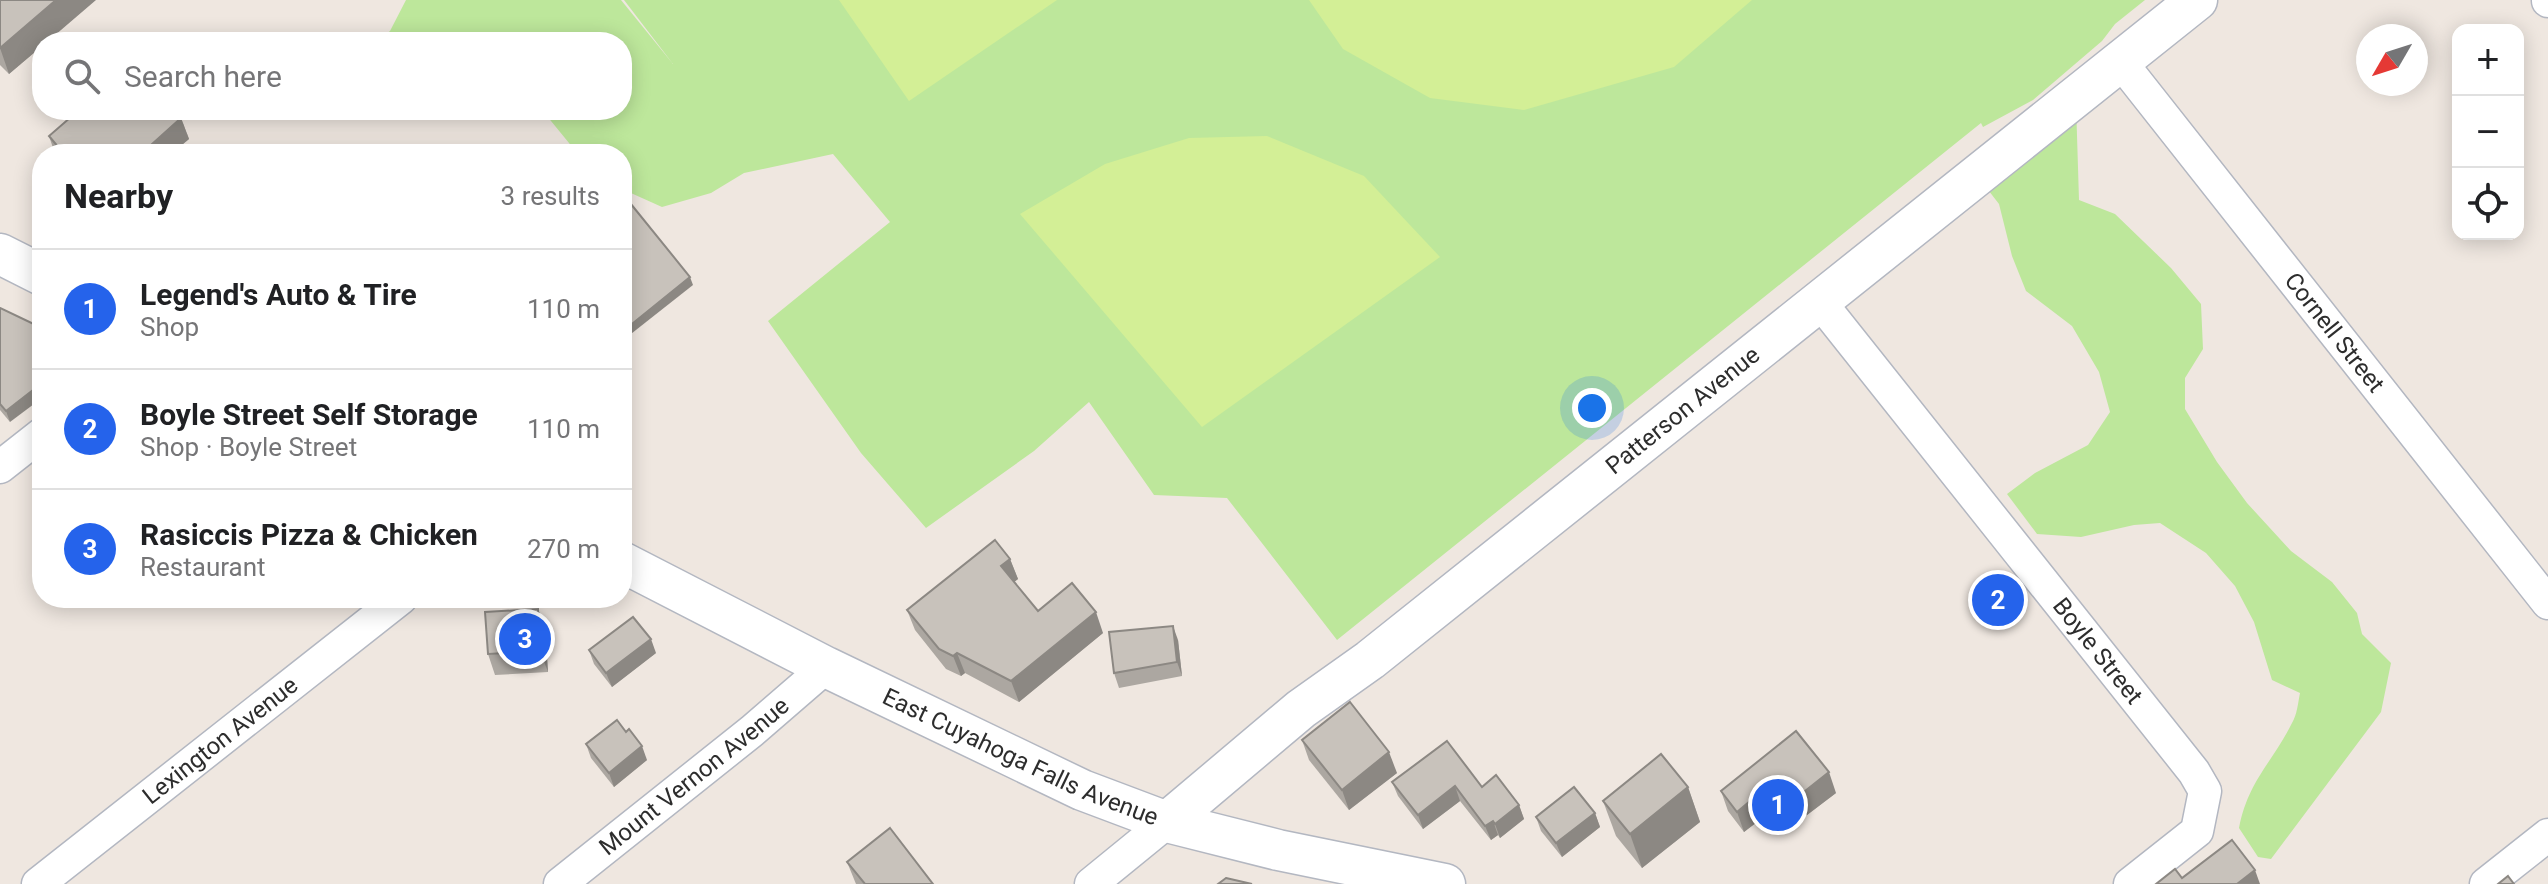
<!DOCTYPE html>
<meta charset="utf-8">
<style>
body{margin:0;font-family:Roboto,sans-serif;background:#f6f6f6;color:#202124}
.controls{position:absolute;right:24px;top:24px;display:grid;overflow:hidden;border-radius:16px;box-shadow:0 4px 20px #0003}
.controls button{width:72px;height:72px;display:grid;place-items:center;padding:0;border:0;border-bottom:2px solid #e0e0e0;background:#fff;color:#202124;font:40px sans-serif}
.compass{position:absolute;left:2356px;top:24px;width:72px;height:72px;border-radius:50%;background:#fff;box-shadow:0 4px 20px #0003;rotate:231deg}
.you{position:absolute;left:1592px;top:408px;width:28px;height:28px;margin:-20px;border:6px solid #fff;border-radius:50%;background:#1a73e8;box-shadow:0 0 0 12px #1a73e833}
.badge{display:grid;place-items:center;width:52px;height:52px;border-radius:50%;background:#2563eb;color:#fff;font-size:26px;font-weight:700}
.pin{position:absolute;translate:-50% -50%;border:4px solid #fff;box-shadow:0 2px 8px #0006}
.list{margin:0;padding:0;list-style:none}
h2{display:flex;justify-content:space-between;align-items:center;height:104px;margin:0;padding:0 32px;font-size:34px}
h2 small{font-size:26px;font-weight:400;color:#757577}
.list li{display:grid;grid-template-columns:52px 1fr auto;gap:24px;align-items:center;box-sizing:border-box;height:120px;padding:0 32px;border-top:2px solid #e0e0e0}
.list b{display:block;font-size:30px;white-space:nowrap}
.list p{margin:0;font-size:26px;white-space:nowrap;color:#757577}
.list em{font-size:26px;font-style:normal;color:#757577}
.icon{flex:none;width:44px;height:44px;fill:none;stroke:currentColor;stroke-width:2;stroke-linecap:round;stroke-linejoin:round}
.map{position:relative;flex:none;width:2548px;height:884px;overflow:hidden}
.search{position:absolute;background:#fff;box-shadow:0 4px 20px #0003;left:32px;top:32px;width:600px;height:88px;display:flex;align-items:center;gap:20px;box-sizing:border-box;padding:0 28px;border-radius:32px;color:#757577;font-size:30px}
.panel{position:absolute;background:#fff;box-shadow:0 4px 20px #0003;left:32px;top:144px;width:600px;height:464px;border-radius:32px}
.map>svg:first-child{display:block}
</style>
<div class="map">
<svg width="2548" height="884" viewBox="0 0 2548 884">
<rect width="100%" height="100%" fill="#efe7e0"/>
<g fill="#bde79b">
<polygon points="406,0 621,0 673,64 624,0 2145,0 2115,24 2102,41 2033,100 1983,127 1981,123 1337,640 1227,498 1154,495 1089,402 1034,451 926,528 861,453 768,321 890,222 833,154 744,173 711,193 662,207 622,189 622,154 578,154 542,110 622,110 622,42 487,42 485,40 476,42 376,42 390,31"/>
<path d="M2076 103 2079 200 2115 214 2171 268 2201 304 2203 349 2185 378V409L2217 462 2247 503 2291 551 2332 582 2357 613 2362 634 2391 663 2381 712 2271 859 2258 857 2239 828C2248 781 2272 763 2292 723 2297 715 2298 703 2300 693L2272 680 2254 622 2235 586 2206 553 2160 523 2134 525 2081 537 2037 534 2007 494 2035 473 2088 445 2110 412 2099 372 2072 326 2026 291 2012 256 1999 204 1982 182Z"/>
</g>
<g fill="#d3ef96">
<polygon points="839,0 1057,0 909,101"/>
<polygon points="1309,0 1752,0 1674,67 1524,110 1430,98 1343,49"/>
<polygon points="1267,136 1364,176 1440,257 1202,427 1020,214 1105,164 1189,138"/>
</g>
<g fill="none" stroke-linecap="round" stroke-linejoin="round">
<g stroke="#b3b7c1" stroke-width="35">
<g id="minor">
<polyline points="2548,0 2548,1"/>
<path id="s1" d="M2120 61 2548 603"/>
<path id="s2" d="M1820 302 2194 772 2205 791 2197 831 2130 884"/>
<polyline points="0,467 42,434"/>
<path id="s3" d="M38 884 401 598"/>
<path id="s4" d="M560 884 752 731 826 667"/>
<polyline points="1091,884 1167,822"/>
<polyline points="2486,884 2548,835"/>
</g>
</g>
<g stroke="#b3b7c1" stroke-width="43">
<g id="tertiary">
<polyline points="0,254 42,275"/>
<path id="s5" d="M622 562 826 667 1082 790 1167 822 1278 850 1445 884"/>
<path id="s6" d="M1167 822 1301 709 1370 660 2197 0"/>
</g>
</g>
<use href="#minor" stroke="#fff" stroke-width="32"/>
<use href="#tertiary" stroke="#fff" stroke-width="40"/>
</g>
<g fill="#aca7a1">
<polygon points="0,0 42,42 42,46 9,74 0,65"/>
<polygon points="181,118 189,139 171,154 55,154 49,136"/>
<polygon points="0,308 10,422 0,410"/>
<polygon points="1010,559 1018,579 1014,582 1038,611 1103,633 1019,702 965,673 961,676 946,669 915,630 907,610"/>
<polygon points="538,609 545,629 548,672 495,675 488,654"/>
<polygon points="1178,640 1182,676 1119,688 1114,673"/>
<polygon points="589,650 656,653 612,687 594,664"/>
<polygon points="1302,740 1397,773 1349,810 1309,760"/>
<polygon points="586,744 647,760 614,787 591,758"/>
<polygon points="1392,782 1482,787 1519,805 1524,819 1500,838 1498,835 1491,840 1460,801 1423,829 1398,796"/>
<polygon points="1688,787 1700,822 1642,868 1616,836 1603,801"/>
<polygon points="1721,791 1836,793 1807,815 1805,812 1784,829 1770,812 1744,832 1728,811"/>
<polygon points="1595,813 1600,827 1562,857 1541,831 1536,817"/>
<polygon points="847,862 933,884 856,884"/>
</g>
<g fill="#8c8883">
<polygon points="56,0 96,0 47,42 42,42 42,46 9,74 0,48"/>
<polygon points="181,118 189,139 171,154 141,154"/>
<polygon points="690,277 693,285 622,341 622,332"/>
<polygon points="42,383 42,398 10,422 6,411"/>
<polygon points="1010,559 1018,579 1009,586 1001,566"/>
<polygon points="538,609 545,629 548,672 540,651"/>
<polygon points="1096,612 1103,633 1019,702 1011,681"/>
<polygon points="1173,626 1178,640 1182,676 1177,662"/>
<polygon points="651,639 656,653 612,687 606,673"/>
<polygon points="957,653 965,673 961,676 953,656"/>
<polygon points="642,746 647,760 614,787 609,773"/>
<polygon points="1389,752 1397,773 1349,810 1342,790"/>
<polygon points="1829,772 1836,793 1807,815 1800,795"/>
<polygon points="1455,786 1460,801 1423,829 1418,815"/>
<polygon points="1688,787 1700,822 1642,868 1630,834"/>
<polygon points="1762,791 1770,812 1744,832 1737,812"/>
<polygon points="1798,792 1805,812 1784,829 1776,809"/>
<polygon points="1519,805 1524,819 1500,838 1495,824"/>
<polygon points="1595,813 1600,827 1562,857 1556,843"/>
<polygon points="1493,821 1498,835 1491,840 1485,826"/>
<polygon points="2255,870 2260,884 2237,884"/>
</g>
<g fill="#c8c2bb" stroke="#8c8883" stroke-width="2">
<polygon points="0,0 56,0 0,48"/>
<polygon points="79,110 174,110 181,118 141,154 64,154 49,136"/>
<polygon points="622,193 690,277 622,332"/>
<polygon points="0,308 42,328 42,383 6,411 0,404"/>
<polygon points="995,540 1010,559 1001,566 1038,611 1072,583 1096,612 1011,681 957,653 953,656 939,649 907,610"/>
<polygon points="538,609 540,651 488,654 485,612"/>
<polygon points="633,617 651,639 606,673 589,650"/>
<polygon points="1173,626 1177,662 1114,673 1109,632"/>
<polygon points="1350,702 1389,752 1342,790 1302,740"/>
<polygon points="617,720 626,732 629,729 642,746 609,773 586,744"/>
<polygon points="1796,731 1829,772 1800,795 1798,792 1776,809 1762,791 1737,812 1721,791"/>
<polygon points="1447,741 1482,787 1496,775 1519,805 1495,824 1493,821 1485,826 1455,786 1418,815 1392,782"/>
<polygon points="1661,754 1688,787 1630,834 1603,801"/>
<polygon points="1574,787 1595,813 1556,843 1536,817"/>
<polygon points="890,828 933,884 865,884 847,862"/>
<polygon points="2232,840 2255,870 2237,884 2156,884 2175,869 2182,878"/>
<polygon points="2508,876 2514,884 2498,884"/>
<polygon points="1226,878 1252,884 1218,884"/>
</g>
<g text-anchor="middle" dominant-baseline="central" stroke-width="7" stroke-linejoin="round" paint-order="stroke">
<g font-size="24" fill="#2d2d2d" stroke="#fff">
<text stroke="none"><textPath href="#s1" startOffset="346">Cornell Street</textPath></text>
<text stroke="none"><textPath href="#s6" startOffset="660">Patterson Avenue</textPath></text>
<text stroke="none"><textPath href="#s2" startOffset="446">Boyle Street</textPath></text>
<text stroke="none"><textPath href="#s3" startOffset="232">Lexington Avenue</textPath></text>
<text stroke="none"><textPath href="#s5" startOffset="444">East Cuyahoga Falls Avenue</textPath></text>
<text stroke="none"><textPath href="#s4" startOffset="172">Mount Vernon Avenue</textPath></text>
</g>
</g>
</svg>
<div class="controls">
<button>+</button>
<button>−</button>
<button><svg class="icon" aria-label="locate" viewBox="0 0 24 24"><circle cx="12" cy="12" r="6"/><path d="M12 2v4M12 18v4M2 12h4M18 12h4"/></svg></button>
</div>
<svg class="compass" viewBox="-18 -18 36 36"><path d="M0-13l5 13h-10z" fill="#e53935"/><path d="M0 13l5-13h-10z" fill="#757577"/></svg>
<div class="you"></div>
<div class="pin badge" style="left:1778px;top:805px">1</div>
<div class="pin badge" style="left:1998px;top:600px">2</div>
<div class="pin badge" style="left:525px;top:639px">3</div>
<div class="search"><svg class="icon" aria-label="search" viewBox="0 0 24 24"><circle cx="10" cy="10" r="6"/><path d="M15 15l6 6"/></svg>Search here</div>
<section class="panel">
<h2>Nearby<small>3 results</small></h2>
<ul class="list">
<li><span class="badge">1</span><div><b>Legend's Auto &amp; Tire</b><p>Shop</p></div><em>110 m</em></li>
<li><span class="badge">2</span><div><b>Boyle Street Self Storage</b><p>Shop · Boyle Street</p></div><em>110 m</em></li>
<li><span class="badge">3</span><div><b>Rasiccis Pizza &amp; Chicken</b><p>Restaurant</p></div><em>270 m</em></li>
</ul>
</section>
</div>
